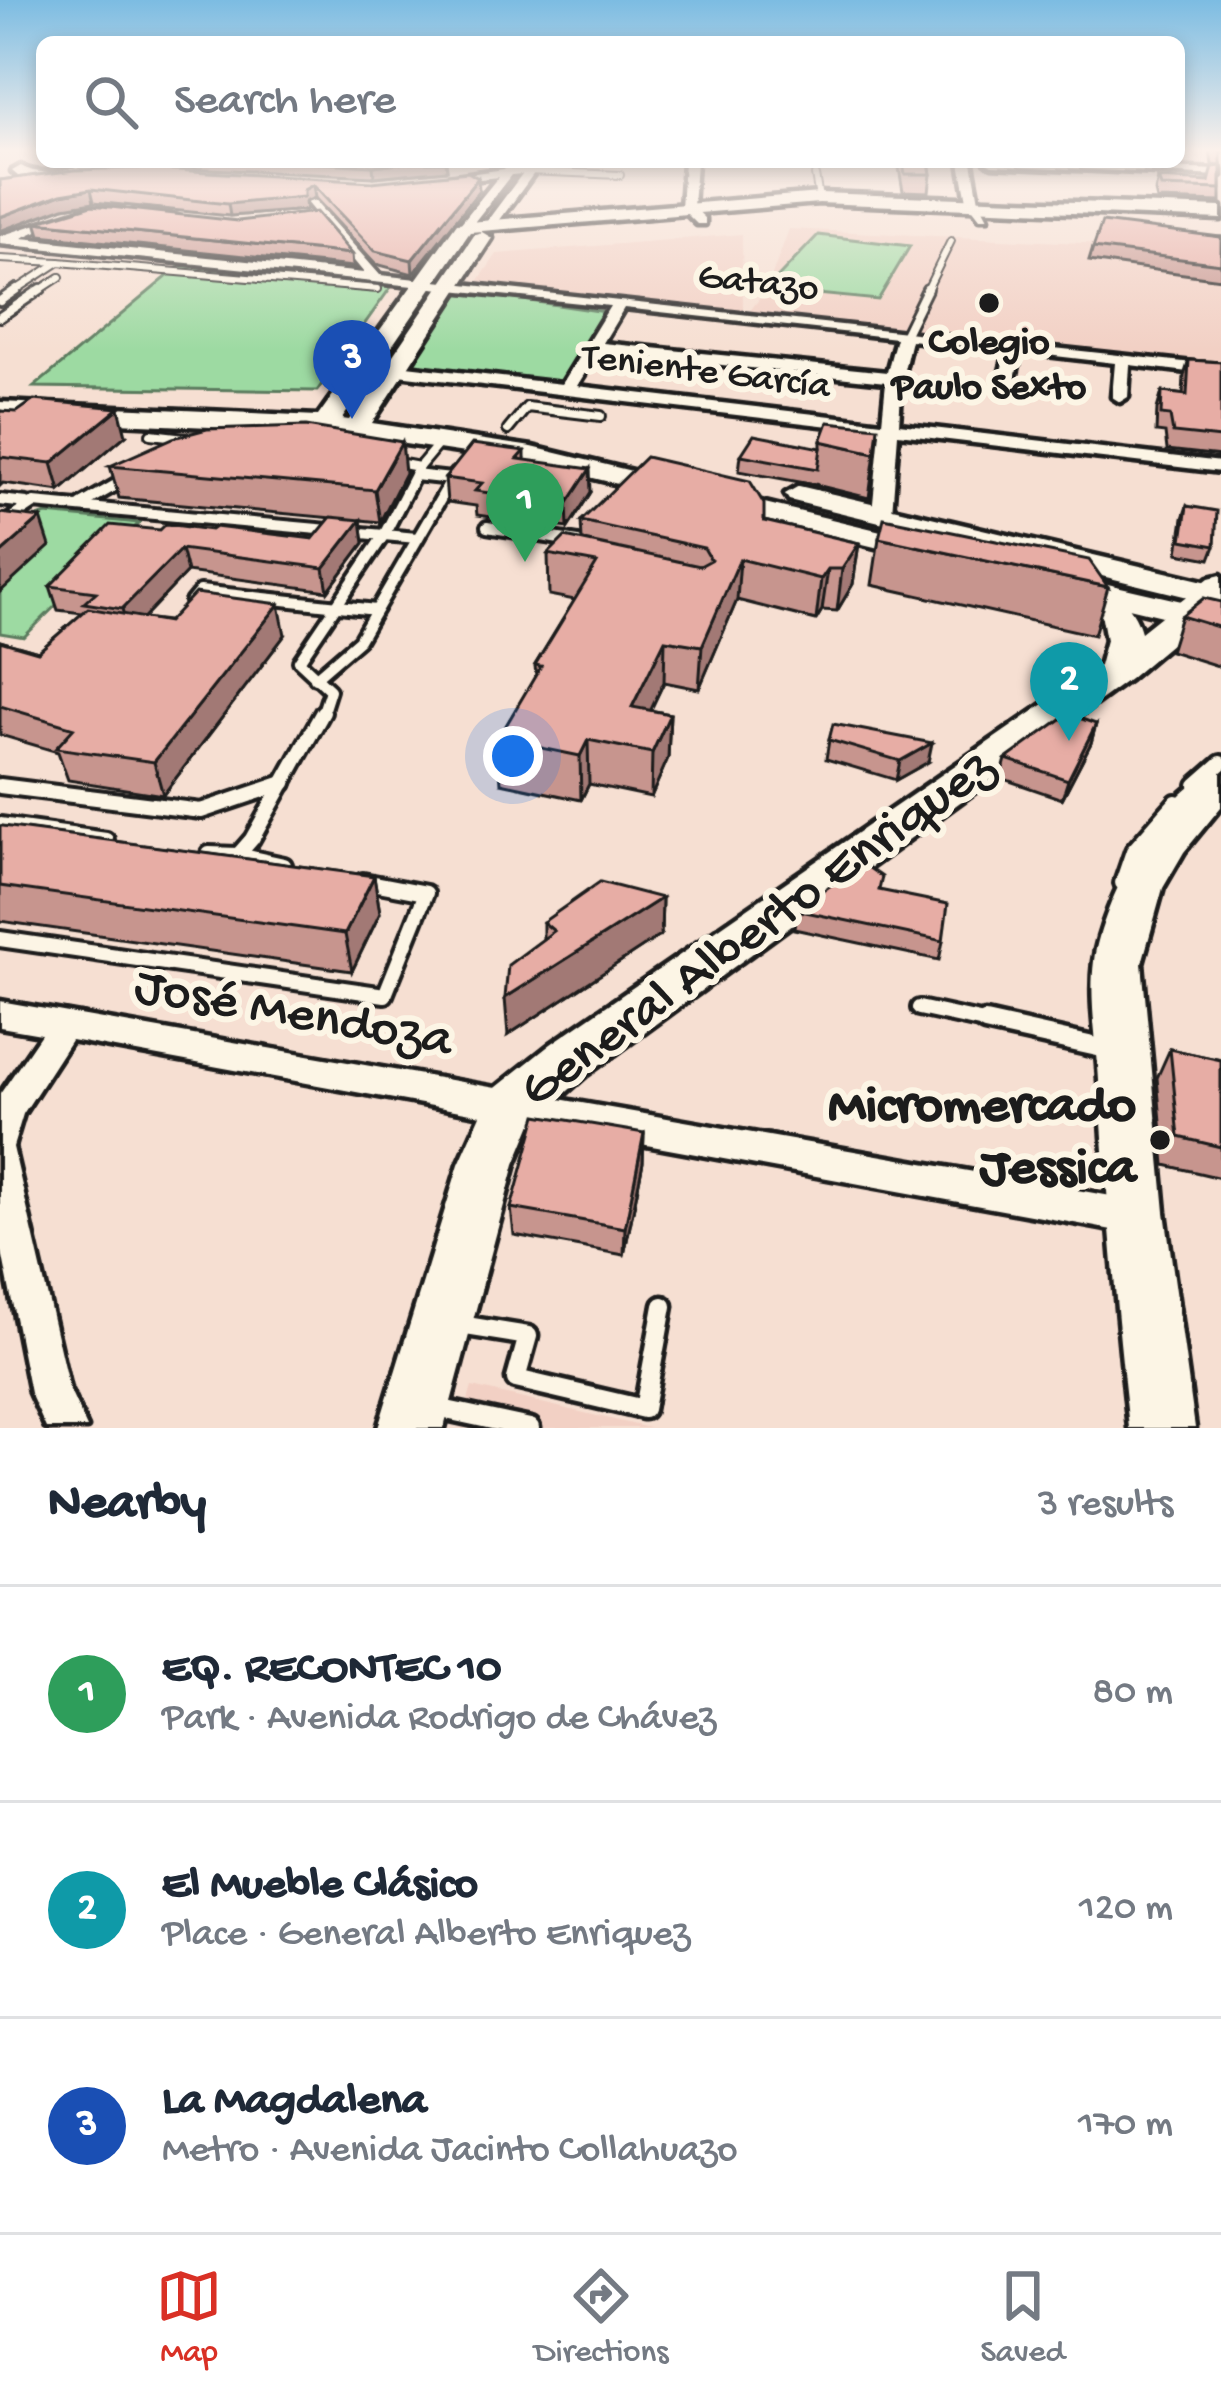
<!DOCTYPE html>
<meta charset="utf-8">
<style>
body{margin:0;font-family:"Gochi Hand",sans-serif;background:#f6f6f7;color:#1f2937}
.you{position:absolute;left:513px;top:756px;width:42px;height:42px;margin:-30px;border:9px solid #fff;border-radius:50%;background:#1a73e8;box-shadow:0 0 0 18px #1a73e833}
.badge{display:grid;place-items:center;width:78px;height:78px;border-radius:50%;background:#d93025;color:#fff;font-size:39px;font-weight:700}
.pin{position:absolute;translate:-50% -99px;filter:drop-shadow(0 3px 6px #0008)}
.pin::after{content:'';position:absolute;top:63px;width:42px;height:36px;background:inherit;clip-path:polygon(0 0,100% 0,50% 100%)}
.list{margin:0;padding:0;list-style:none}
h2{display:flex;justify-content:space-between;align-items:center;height:156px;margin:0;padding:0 48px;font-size:51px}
h2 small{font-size:39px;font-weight:400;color:#747a83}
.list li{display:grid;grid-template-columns:78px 1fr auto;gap:36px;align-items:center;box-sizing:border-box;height:216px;padding:0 48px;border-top:3px solid #e0e1e3}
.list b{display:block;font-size:45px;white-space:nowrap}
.list p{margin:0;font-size:39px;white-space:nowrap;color:#747a83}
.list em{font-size:39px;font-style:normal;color:#747a83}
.icon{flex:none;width:66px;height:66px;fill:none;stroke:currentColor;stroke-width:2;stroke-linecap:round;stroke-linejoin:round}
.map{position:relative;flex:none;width:1221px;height:1428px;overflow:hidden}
.search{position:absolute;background:#fff;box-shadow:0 6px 18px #0003;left:36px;right:36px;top:36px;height:132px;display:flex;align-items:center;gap:30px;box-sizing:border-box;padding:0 42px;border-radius:18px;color:#747a83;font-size:45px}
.sheet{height:804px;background:#fff}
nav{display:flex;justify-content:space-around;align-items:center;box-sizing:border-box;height:168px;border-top:3px solid #e0e1e3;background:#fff;font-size:33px;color:#747a83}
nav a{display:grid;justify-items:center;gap:6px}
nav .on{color:#d93025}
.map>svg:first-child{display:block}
</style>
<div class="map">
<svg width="1221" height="1428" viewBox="0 0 1221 1428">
<rect width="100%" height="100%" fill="#f6dfd2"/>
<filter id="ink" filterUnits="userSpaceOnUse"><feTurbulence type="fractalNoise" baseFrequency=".00833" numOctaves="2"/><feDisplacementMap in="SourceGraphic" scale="24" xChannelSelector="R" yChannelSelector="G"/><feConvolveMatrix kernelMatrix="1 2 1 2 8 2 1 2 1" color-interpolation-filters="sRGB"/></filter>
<g filter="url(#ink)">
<g fill="#f2d0c4">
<polygon points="789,229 1211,249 1221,281 1221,372 746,316 767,289"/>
<polygon points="742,234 743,311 477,283 497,254"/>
<polygon points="472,1387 649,1428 460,1428"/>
</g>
<g fill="#9ddaa2" stroke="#5c7b5f" stroke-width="3">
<polygon points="818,235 910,246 878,300 767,289"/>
<polygon points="181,265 393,284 317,391 34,387"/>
<polygon points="460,291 613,313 566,385 409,369"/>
<polygon points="46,514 139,523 24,637 0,633 0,592 49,547 29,520"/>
</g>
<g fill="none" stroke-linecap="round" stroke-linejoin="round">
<g stroke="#1c1c1c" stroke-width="10">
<g id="lane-far4">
<polyline points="529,171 620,175"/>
<polyline points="815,175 819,198"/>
<polyline points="0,259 59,262"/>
<polyline points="13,292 59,262 378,289"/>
<polyline points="37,292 60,277"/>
<polyline points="926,292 951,241"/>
</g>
</g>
<g stroke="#1c1c1c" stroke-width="14">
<g id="lane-far3">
<polyline points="0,301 17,289"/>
<polyline points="0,317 41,289"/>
<polyline points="904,336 927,289"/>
<polyline points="508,430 527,407 601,416"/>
<polyline points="151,434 194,439"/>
<polyline points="392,462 419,467 440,442"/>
<polyline points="415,475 424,476"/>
<polyline points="414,476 419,467"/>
</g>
</g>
<g stroke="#1c1c1c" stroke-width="18">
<g id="lane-far2">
<polyline points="415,475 451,479"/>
<polyline points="0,500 27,503"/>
<polyline points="81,505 126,479"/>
<polyline points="0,526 34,503 417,538"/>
<polyline points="487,527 578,542"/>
<polyline points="191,602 200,591 376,610"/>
<polyline points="315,678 359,640 455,474"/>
<polyline points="322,715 330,690 299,661 384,535 416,473"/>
</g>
</g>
<g stroke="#1c1c1c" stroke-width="22">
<g id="lane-far1">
<polyline points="1196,785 1221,763"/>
<polyline points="0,786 201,811 284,783"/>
<polyline points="0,825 106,840"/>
<polyline points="209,854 238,855 252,839 323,712"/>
<polyline points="238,855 284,865"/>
<polyline points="1122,883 1133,851 1176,802"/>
<polyline points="0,939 385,995 426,893 363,881"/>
<polyline points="919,1008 998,1025"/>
</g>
</g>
<g stroke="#1c1c1c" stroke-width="27">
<g id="lane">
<polyline points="985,1022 1111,1050"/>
<polyline points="460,1325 528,1336 516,1379 644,1409 663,1306"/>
<polyline points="437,1408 530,1428"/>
</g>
</g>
<g stroke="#1c1c1c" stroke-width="9">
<g id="street">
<polygon points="106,162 123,162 152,173 146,176"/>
<polygon points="510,162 518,162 517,167 542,162 494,228 484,225 522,174 511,175 468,230 460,230 460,224 498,177 445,183 441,178 504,169"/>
<polygon points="684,162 696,162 693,207 705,218 705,224 697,224 681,208"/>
<polygon points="960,162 972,162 979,201 988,218 980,218 967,201"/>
<polygon points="986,162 1221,170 1221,176 992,165"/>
<path d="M296 180 380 275 1221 366V376L1130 365 1128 397 1120 402 1112 397 1115 363 1021 352 1014 383 1006 388 998 383 1006 351 911 340 902 378 899 424 1221 462V472L898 434 892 513 882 519 872 513 880 432 398 375 390 370 398 365 562 384 610 306 0 244V236L87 208 127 207 178 217 172 221C118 211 71 213 22 238L364 273 292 185ZM624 308 896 338 887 372 603 343ZM598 352 886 382 882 422 577 386Z"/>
<polygon points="0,1001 1134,1200 1147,1205 1152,1217 1147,1229 1134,1234 71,1040 23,1114 13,1147 69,1389 87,1428 46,1428 30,1393 0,1241 0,1094 41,1034 0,1027"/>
</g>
</g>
<g stroke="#1c1c1c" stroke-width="9">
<g id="secondary">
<path d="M91 162H114L72 180 26 183 12 171 21 166C41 178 68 170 91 162Z"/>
<polygon points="819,193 1221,207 1221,219 819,203 470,232 342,419 349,420 475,234 482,232 492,238 372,423 532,447 935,544 939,550 924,559 532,463 325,432 0,418 0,402 318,416 457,223"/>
<polygon points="799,486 1221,585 1221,605 789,500 785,494"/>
<polygon points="1077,577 1221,610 1221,630 1066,593 1061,586 1066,579"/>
</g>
</g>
<g stroke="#1c1c1c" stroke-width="9">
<g id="primary">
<path d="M1221 575V602L1129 679 587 1074 532 1123 515 1164 444 1428H378L459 1164 484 1108 492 1091 551 1044 1099 666 1106 640 1102 618 1060 586 1065 579C1098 571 1134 601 1141 632L1209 578Z"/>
<path d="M1221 769V807L1184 852 1163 888 1142 963 1165 1212 1195 1428H1129C1116 1312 1107 1197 1099 1080 1097 1041 1089 1001 1094 961 1102 903 1161 786 1221 769Z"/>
</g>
</g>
<use href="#lane-far4" stroke="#fcf5e5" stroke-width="6"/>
<use href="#lane-far3" stroke="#fcf5e5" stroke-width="8"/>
<use href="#lane-far2" stroke="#fcf5e5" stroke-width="10"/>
<use href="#lane-far1" stroke="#fcf5e5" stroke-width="14"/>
<use href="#lane" stroke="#fcf5e5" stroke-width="18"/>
<use href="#street" fill="#fcf5e5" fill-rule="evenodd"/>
<use href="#secondary" fill="#fcf5e5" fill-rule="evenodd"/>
<use href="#primary" fill="#fcf5e5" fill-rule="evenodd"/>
</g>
<g fill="#c7958e" stroke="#1c1c1c" stroke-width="3">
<polygon points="1210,150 1221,150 1221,166 1212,165"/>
<polygon points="144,162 446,162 447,170 374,177 145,166"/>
<polygon points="898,162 929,162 931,174 929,192 903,191"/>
<polygon points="1221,166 1221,202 1157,200 1155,192 1158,179 1208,182"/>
<polygon points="75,170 479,191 413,274 376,264 315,198 305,202 306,210 230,216 94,202 64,207 0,231 0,180"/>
<polygon points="36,222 352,254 353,267 40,235"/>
<polygon points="1221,237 1221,279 1089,261 1093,248"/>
<polygon points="1189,360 1221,362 1221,456 1167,450 1165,433 1156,432 1157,409 1162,392 1183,395 1184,376"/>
<polygon points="0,411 126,435 60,491 3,483 0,486"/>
<polygon points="821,441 875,453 869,498 816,485 817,482 816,485 739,471 741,455 821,448"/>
<polygon points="525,451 525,460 591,492 568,528 477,515 476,506 447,502 445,478"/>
<polygon points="110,466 405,473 380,522 361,520 364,543 328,591 187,572 143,618 285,635 163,795 68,780 58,752 0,735 0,641 38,652 83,613 58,610 50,586 160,530 211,530 313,539 344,519 119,498"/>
<polygon points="1187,506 1215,546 1210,559 1178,553 1183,518"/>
<polygon points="581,521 764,521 859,543 853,584 837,611 822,610 816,620 737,600 699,689 664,682 650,710 670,714 668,758 651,797 589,784 581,800 501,783 498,739 536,676 535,665 575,600 549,595 548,554 582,540"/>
<polygon points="879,538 1108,587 1094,635 872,585"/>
<polygon points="1221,602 1221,667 1170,651 1181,616"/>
<polygon points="1096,724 1091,743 1062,799 1001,778 1006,759"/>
<polygon points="829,740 928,762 896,780 826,759"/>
<polygon points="0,826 374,876 380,913 352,971 0,921"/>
<polygon points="879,890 943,941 939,960 794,929 796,910"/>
<polygon points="662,898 661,935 508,1035 543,939 543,922"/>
<polygon points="1170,1049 1221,1060 1221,1178 1165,1165 1157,1078"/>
<polygon points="644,1133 643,1162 624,1255 514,1235 511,1208"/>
</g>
<g fill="#a27974" stroke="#1c1c1c" stroke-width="3">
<polygon points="408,162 446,162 447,170 374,177 373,166"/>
<polygon points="478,178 479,191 413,274 412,260"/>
<polygon points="313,185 315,198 305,202 306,210 230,216 228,204"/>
<polygon points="91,189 94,202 64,207 0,231 0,217 61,194"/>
<polygon points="119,408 126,435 60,491 52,463"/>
<polygon points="402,442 405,473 380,522 375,490"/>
<polygon points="590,469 591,492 568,528 567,504"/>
<polygon points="41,518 50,546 0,592 0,554"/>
<polygon points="361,520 364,543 328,591 324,568"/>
<polygon points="859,543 853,584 837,611 842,569"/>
<polygon points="181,549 187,572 129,633 122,609"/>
<polygon points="740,559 737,600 699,689 702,646"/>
<polygon points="828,569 822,610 816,620 821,579"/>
<polygon points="279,604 285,635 163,795 154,762"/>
<polygon points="665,640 664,682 632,750 632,707"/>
<polygon points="670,714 668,758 651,797 652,753"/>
<polygon points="1096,724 1091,743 1062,799 1068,780"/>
<polygon points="588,740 589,784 581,800 580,756"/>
<polygon points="932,743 928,762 896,780 900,761"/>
<polygon points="374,876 380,913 352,971 345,934"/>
<polygon points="662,898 661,935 508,1035 505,998"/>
<polygon points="644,1133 643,1162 624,1255 625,1228"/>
</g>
<g fill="#e7ada5" stroke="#1c1c1c" stroke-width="3">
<polygon points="301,162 408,162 373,166"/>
<polygon points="903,162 929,162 931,174 905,174"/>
<polygon points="1221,166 1221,189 1161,187 1158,179 1209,182 1213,167"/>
<polygon points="143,168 372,182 468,172 478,178 412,260 375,251 313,185 304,190 304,197 228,204 91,189 61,194 0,217 0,180 75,170"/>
<polygon points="92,205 238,221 316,212 352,254 36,222"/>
<polygon points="1102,222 1221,237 1221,264 1093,248"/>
<polygon points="1189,360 1221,362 1221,438 1173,433 1170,416 1161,415 1162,392 1187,395"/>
<polygon points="34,400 119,408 52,463 0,457 0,411 17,412"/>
<polygon points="828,422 878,427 875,453 821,441"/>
<polygon points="306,426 402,442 375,490 110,466 173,438 207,429"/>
<polygon points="754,435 821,448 818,469 741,455"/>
<polygon points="472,444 525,451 518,459 590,469 567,504 475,491 482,483 445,478"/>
<polygon points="646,457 750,481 764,504 764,521 859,543 842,569 828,569 821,579 740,559 702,646 665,640 632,707 670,714 652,753 588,740 580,756 498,739 541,666 535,665 597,563 548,554 565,537 700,566 711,560 704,548 581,521"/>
<polygon points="1187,506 1217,511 1215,546 1182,540"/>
<polygon points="0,513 41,518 0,554"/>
<polygon points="331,517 361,520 324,568 181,549 122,609 84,603 96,592 50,586 110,525 160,530 166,524 211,530 215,527 313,539"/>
<polygon points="884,518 1089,560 1108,587 879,538"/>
<polygon points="195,593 279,604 154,762 56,748 74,728 0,706 0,641 38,652 88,608 168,622"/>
<polygon points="1204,598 1221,602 1221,628 1181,616"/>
<polygon points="1068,714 1096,724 1068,780 1006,759"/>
<polygon points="833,724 932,743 900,761 829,740"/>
<polygon points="0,826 3,826 374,876 345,934 0,886"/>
<polygon points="862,863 882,877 879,890 948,904 943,941 796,910"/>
<polygon points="600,882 662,898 505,998 508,965 554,931 543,922"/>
<polygon points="1170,1049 1221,1060 1221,1147 1179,1137"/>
<polygon points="537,1115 644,1133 625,1228 511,1208"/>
</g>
</g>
<linearGradient id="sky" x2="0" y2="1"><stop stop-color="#7cbce2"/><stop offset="0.43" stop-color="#fbf1eb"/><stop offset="1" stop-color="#fbf1eb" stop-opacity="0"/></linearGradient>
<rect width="1221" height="350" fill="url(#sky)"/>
<g fill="#1c1c1c" stroke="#fcf5e5" stroke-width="4.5">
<circle cx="989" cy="303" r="12"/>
<circle cx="1160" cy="1140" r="12"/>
</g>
<g text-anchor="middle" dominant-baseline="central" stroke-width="12" stroke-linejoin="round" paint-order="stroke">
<g font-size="39" fill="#1c1c1c" stroke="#fcf5e5">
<text transform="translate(758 285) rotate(6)">Gatazo</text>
<text transform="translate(706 374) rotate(7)">Teniente García</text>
</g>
<g font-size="39" font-weight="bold" fill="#1c1c1c" stroke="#fcf5e5">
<text x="989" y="345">Colegio<tspan x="989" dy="45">Paulo Sexto</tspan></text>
</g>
<g font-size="54" fill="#1c1c1c" stroke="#fcf5e5">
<text transform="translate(759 931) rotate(-36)">General Alberto Enriquez</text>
<text transform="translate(293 1016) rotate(10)">José Mendoza</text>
</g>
<g font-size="54" font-weight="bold" fill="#1c1c1c" stroke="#fcf5e5" text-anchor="end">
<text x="1136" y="1109">Micromercado<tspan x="1136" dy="62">Jessica</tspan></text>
</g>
</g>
</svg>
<div class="you"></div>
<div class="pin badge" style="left:525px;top:562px;background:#2e9e5b">1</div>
<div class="pin badge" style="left:1069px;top:741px;background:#0f9aa8">2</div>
<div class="pin badge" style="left:352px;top:419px;background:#1a4fb4">3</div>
<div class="search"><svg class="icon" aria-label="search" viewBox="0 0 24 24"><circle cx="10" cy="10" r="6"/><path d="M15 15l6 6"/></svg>Search here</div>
</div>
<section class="sheet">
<h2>Nearby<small>3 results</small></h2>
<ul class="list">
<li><span class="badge" style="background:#2e9e5b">1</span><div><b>EQ. RECONTEC 10</b><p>Park · Avenida Rodrigo de Chávez</p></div><em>80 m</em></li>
<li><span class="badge" style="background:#0f9aa8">2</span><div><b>El Mueble Clásico</b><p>Place · General Alberto Enriquez</p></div><em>120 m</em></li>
<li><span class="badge" style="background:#1a4fb4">3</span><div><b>La Magdalena</b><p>Metro · Avenida Jacinto Collahuazo</p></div><em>170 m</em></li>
</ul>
</section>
<nav>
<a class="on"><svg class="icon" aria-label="map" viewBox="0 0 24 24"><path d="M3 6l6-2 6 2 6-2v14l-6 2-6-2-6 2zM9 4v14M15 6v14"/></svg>Map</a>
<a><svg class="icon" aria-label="directions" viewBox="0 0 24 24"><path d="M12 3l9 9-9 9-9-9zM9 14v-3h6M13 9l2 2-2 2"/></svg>Directions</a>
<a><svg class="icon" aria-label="saved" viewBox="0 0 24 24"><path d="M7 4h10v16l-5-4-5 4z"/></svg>Saved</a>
</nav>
